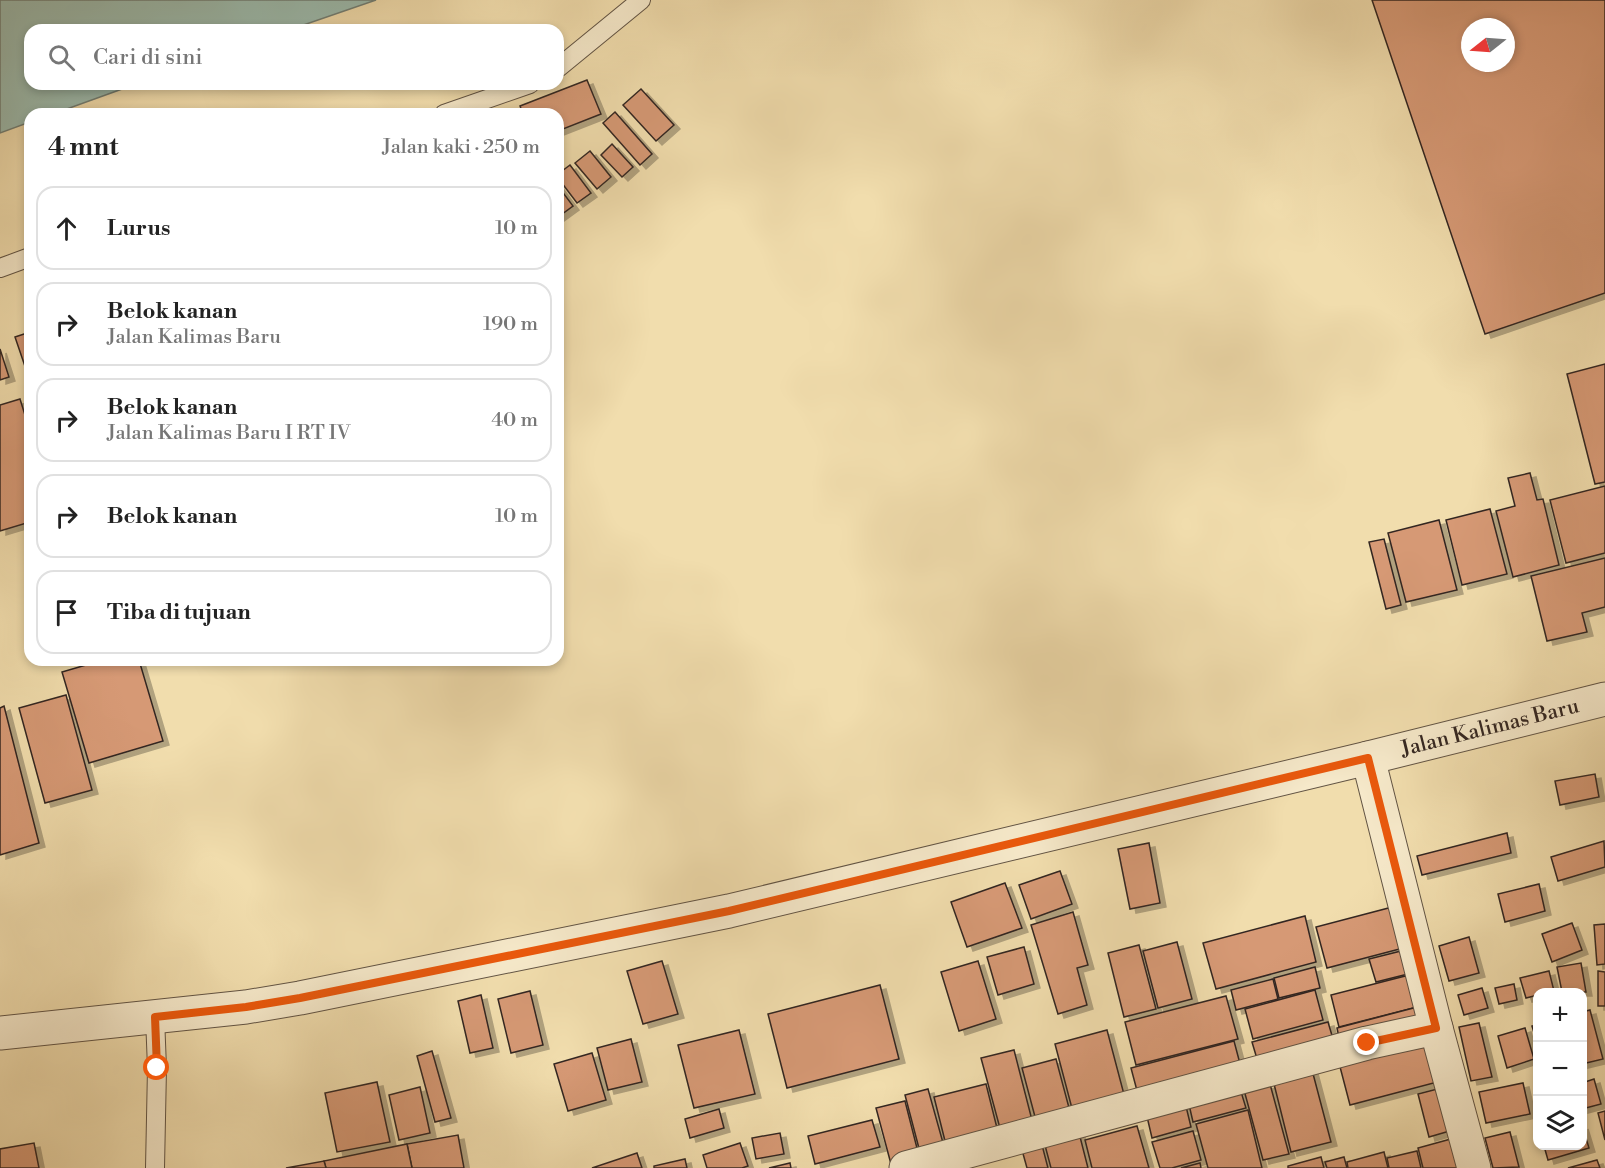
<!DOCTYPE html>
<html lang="id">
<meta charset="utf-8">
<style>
body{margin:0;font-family:"Libre Bodoni",serif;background:#f6f6f6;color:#222}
.controls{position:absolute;right:18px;bottom:18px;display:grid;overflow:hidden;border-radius:12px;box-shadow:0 3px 9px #0003}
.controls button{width:54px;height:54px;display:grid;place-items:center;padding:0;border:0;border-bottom:2px solid #e0e0e0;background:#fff;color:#222;font:30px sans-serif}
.compass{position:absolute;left:1461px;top:18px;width:54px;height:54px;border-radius:50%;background:#fff;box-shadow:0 3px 9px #0003;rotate:253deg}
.stop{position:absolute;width:18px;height:18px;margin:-14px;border:4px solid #ea580c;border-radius:50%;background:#fff}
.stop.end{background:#ea580c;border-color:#fff;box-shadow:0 2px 6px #0008}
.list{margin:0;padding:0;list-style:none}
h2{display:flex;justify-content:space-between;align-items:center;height:78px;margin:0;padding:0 24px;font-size:26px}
h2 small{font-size:20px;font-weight:400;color:#767676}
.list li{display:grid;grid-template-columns:39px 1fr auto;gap:18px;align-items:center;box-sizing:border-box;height:84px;margin:0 12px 12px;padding:0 12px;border:2px solid #e0e0e0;border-radius:18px}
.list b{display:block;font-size:22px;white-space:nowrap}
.list p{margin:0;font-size:20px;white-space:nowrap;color:#767676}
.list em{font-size:20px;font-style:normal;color:#767676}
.icon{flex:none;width:33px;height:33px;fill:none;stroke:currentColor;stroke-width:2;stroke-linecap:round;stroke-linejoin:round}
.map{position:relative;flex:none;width:1605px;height:1168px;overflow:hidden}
.search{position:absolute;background:#fff;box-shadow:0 3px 9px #0003;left:24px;top:24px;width:540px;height:66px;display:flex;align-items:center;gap:15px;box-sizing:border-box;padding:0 21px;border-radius:18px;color:#767676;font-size:22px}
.panel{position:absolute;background:#fff;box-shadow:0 3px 9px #0003;left:24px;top:108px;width:540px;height:558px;border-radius:18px}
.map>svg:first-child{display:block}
</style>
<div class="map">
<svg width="1605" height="1168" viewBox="0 0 1605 1168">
<defs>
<filter id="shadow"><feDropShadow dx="6" dy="4" stdDeviation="0" flood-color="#0004"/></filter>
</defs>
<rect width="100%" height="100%" fill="#f1ddad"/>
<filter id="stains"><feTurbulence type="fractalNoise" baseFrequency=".00333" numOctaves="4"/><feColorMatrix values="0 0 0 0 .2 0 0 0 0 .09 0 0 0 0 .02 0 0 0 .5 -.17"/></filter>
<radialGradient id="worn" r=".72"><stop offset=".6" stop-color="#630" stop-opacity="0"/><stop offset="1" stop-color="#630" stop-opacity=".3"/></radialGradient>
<polygon fill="#9bbbae" stroke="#717f76" stroke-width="1.5" points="0,0 376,0 289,30 30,30 30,84 136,84 53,114 30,114 30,122 0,133"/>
<g fill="#d69974" stroke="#332621" stroke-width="1.5" fill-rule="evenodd" filter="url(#shadow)">
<path d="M1372 0H1605V293L1485 334ZM1470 27H1506V63H1470Z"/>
<polygon points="587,80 601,114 558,131 558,114 523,114 520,106"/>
<polygon points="641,89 674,125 656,141 623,105"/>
<polygon points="615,112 652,154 640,165 603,123"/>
<polygon points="612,144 633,167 622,177 601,155"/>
<polygon points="590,151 611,177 597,189 575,163"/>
<polygon points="570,165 591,193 577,203 558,178 558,174"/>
<polygon points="558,186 573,206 558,217"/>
<polygon points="30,332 30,381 15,337"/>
<polygon points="0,349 9,377 0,380"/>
<polygon points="1605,364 1605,482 1595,484 1567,374"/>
<polygon points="20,399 30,431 30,522 0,531 0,405"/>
<polygon points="1530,473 1537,500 1543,499 1559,565 1513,577 1496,511 1515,506 1508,478"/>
<polygon points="1605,486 1605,553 1566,563 1550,500"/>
<polygon points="1490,509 1507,574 1462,585 1446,520"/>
<polygon points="1439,520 1457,590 1406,602 1388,533"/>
<polygon points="1384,539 1401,605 1386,609 1369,542"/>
<polygon points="1605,558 1605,607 1582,613 1587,632 1547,641 1531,576"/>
<polygon points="103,660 139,660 163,741 89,763 62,672"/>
<polygon points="66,695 92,790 45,803 19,708"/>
<polygon points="4,706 39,843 0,855 0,708"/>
<polygon points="1595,774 1599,797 1560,805 1555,781"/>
<polygon points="1507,833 1511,853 1422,875 1417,856"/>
<polygon points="1604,841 1605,867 1558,881 1551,857"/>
<polygon points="1149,843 1160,903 1130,909 1118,849"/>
<polygon points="1060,871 1072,904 1031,919 1019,885"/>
<polygon points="1005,883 1022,928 967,947 951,902"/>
<polygon points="1539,884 1545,911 1505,922 1498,894"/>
<polygon points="1400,905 1411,946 1327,968 1316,927"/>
<polygon points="1073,912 1088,965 1077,968 1087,1005 1058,1014 1031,925"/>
<polygon points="1305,916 1316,962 1216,989 1203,943"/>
<polygon points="1572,923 1582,950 1552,962 1542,934"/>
<polygon points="1605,924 1605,964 1597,965 1594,925"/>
<polygon points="1469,937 1479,973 1449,981 1439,946"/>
<polygon points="1177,942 1192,999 1158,1008 1143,951"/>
<polygon points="1139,945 1156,1009 1124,1017 1108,953"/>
<polygon points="1024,947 1034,984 998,995 987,957"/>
<polygon points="1413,948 1420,971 1376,982 1369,959"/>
<polygon points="662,961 678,1014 643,1024 627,971"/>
<polygon points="978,961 996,1019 959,1031 941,972"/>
<polygon points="1581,963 1586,992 1562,992 1557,967"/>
<polygon points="1315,967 1320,988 1279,998 1274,978"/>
<polygon points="1549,971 1554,991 1538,992 1538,995 1526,998 1520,978"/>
<polygon points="1598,971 1605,972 1605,1006 1598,1006"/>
<polygon points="1417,973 1425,1005 1339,1027 1331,995"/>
<polygon points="1273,979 1278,999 1236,1010 1231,990"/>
<polygon points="1514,984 1517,1000 1499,1004 1495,988"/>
<polygon points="880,985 899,1059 787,1088 768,1014"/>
<polygon points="1482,988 1488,1008 1464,1015 1458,995"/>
<polygon points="1315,990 1323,1020 1253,1039 1245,1009"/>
<polygon points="530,991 543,1045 511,1053 498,999"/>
<polygon points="481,995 493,1048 470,1053 458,1001"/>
<polygon points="1226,996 1238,1039 1136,1065 1125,1022"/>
<polygon points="1425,1005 1430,1024 1341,1047 1337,1028"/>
<polygon points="1590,1010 1603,1059 1582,1064 1582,1012"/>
<polygon points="1328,1022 1336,1049 1260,1069 1252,1042"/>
<polygon points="1479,1023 1492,1077 1471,1081 1459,1027"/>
<polygon points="1538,1025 1538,1046 1532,1026"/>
<polygon points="1525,1028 1534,1059 1507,1068 1498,1036"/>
<polygon points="739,1030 755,1094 694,1108 678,1045"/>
<polygon points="1107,1030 1126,1102 1074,1116 1055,1044"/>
<polygon points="1434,1037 1445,1080 1350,1105 1339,1063"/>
<polygon points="631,1039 642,1082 608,1090 597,1048"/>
<polygon points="1234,1041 1243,1075 1140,1102 1131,1068"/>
<polygon points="1014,1050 1033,1124 1001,1132 981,1058"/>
<polygon points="432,1051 451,1118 435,1122 417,1056"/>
<polygon points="592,1053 606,1100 568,1111 554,1064"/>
<polygon points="1056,1059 1072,1119 1038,1128 1022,1068"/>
<polygon points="1311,1066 1331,1142 1291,1152 1272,1076"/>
<polygon points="1594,1079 1601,1104 1582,1109 1582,1083"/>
<polygon points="377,1082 390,1142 337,1152 325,1093"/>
<polygon points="1238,1082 1246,1108 1193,1122 1187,1096"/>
<polygon points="1523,1083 1530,1114 1486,1123 1479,1092"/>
<polygon points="986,1084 999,1136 947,1149 934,1097"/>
<polygon points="1270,1084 1289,1154 1263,1160 1244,1090"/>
<polygon points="1449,1086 1460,1128 1429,1137 1418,1094"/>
<polygon points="420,1087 430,1133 399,1140 389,1095"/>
<polygon points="928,1089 945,1150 921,1156 905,1095"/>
<polygon points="1184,1098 1191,1127 1152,1138 1145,1108"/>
<polygon points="905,1101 919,1156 891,1164 876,1108"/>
<polygon points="719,1109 724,1128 690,1138 685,1119"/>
<polygon points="1248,1110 1262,1168 1208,1168 1196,1124"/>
<polygon points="1605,1111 1605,1140 1598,1113"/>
<polygon points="872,1120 880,1147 815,1164 808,1136"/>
<polygon points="1077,1125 1088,1168 1051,1168 1042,1134"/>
<polygon points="1582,1125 1589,1148 1548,1160 1544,1146 1582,1146"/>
<polygon points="1137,1126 1149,1168 1092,1168 1085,1140"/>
<polygon points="1193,1131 1201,1160 1172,1168 1160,1168 1152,1142"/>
<polygon points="1510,1132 1519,1167 1493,1168 1485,1138"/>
<polygon points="780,1133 784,1154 756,1159 752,1138"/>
<polygon points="458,1135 464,1168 412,1168 407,1144"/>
<polygon points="1458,1137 1466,1168 1423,1168 1418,1148"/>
<polygon points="34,1143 39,1168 0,1168 0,1149"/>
<polygon points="740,1143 748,1166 742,1168 707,1168 703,1155"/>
<polygon points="407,1144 412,1168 326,1168 324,1161"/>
<polygon points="1042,1145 1048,1168 1027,1168 1022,1150"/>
<polygon points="1417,1151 1421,1168 1389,1168 1387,1158"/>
<polygon points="1384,1152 1388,1168 1348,1168 1347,1162"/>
<polygon points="637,1153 642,1168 592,1168"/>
<polygon points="1321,1157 1324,1168 1288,1168 1288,1166"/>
<polygon points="1344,1157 1347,1168 1327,1168 1325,1162"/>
<polygon points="685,1159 687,1168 654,1168 654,1166"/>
<polygon points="1597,1160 1600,1168 1568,1168"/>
<polygon points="324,1161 326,1168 286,1168"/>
<polygon points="790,1163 791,1168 769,1168"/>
<polygon points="1200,1163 1201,1168 1181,1168"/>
</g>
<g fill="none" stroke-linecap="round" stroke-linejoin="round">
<g stroke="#625444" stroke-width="20">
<g id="service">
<polyline points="558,68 641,0"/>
<polyline points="444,114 530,84"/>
<polyline points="0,268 30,257"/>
<polyline points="155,1017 157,1068 155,1168"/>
</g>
</g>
<g stroke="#625444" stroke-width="35">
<g id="minor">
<polyline points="1368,758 1436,1028 1474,1168"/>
<polyline points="906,1168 1367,1043 1436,1028"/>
</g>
</g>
<g stroke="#625444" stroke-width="35">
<polyline id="tertiary" points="0,1033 246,1007 300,998 729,911 1368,758 1605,699"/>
</g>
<use href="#service" stroke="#f6e9ca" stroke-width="18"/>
<use href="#minor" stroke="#f6e9ca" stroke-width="33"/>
<use href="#tertiary" stroke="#f6e9ca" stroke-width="33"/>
</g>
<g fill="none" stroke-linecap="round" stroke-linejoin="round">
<polyline stroke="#ea580c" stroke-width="8" points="157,1068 155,1017 246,1007 300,998 729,911 1368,758 1436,1028 1367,1043"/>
</g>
<g text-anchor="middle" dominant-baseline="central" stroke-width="4.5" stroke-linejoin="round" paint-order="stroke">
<g font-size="21" fill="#332621" stroke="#f6e9ca">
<text transform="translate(1490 728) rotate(-14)">Jalan Kalimas Baru</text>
</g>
</g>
<rect width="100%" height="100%" filter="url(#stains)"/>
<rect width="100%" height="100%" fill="url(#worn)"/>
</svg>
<div class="controls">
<button>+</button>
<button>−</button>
<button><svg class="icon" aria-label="layers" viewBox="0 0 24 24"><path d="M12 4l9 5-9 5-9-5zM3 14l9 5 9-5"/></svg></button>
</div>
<svg class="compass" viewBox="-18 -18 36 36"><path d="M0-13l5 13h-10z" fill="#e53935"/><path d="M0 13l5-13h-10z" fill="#767676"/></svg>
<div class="stop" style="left:157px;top:1068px"></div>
<div class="stop end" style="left:1367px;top:1043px"></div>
<div class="search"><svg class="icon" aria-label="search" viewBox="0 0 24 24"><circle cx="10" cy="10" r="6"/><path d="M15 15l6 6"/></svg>Cari di sini</div>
<section class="panel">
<h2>4 mnt<small>Jalan kaki · 250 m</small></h2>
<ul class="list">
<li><svg class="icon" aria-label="ahead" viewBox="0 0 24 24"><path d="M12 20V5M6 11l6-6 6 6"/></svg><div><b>Lurus</b></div><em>10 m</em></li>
<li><svg class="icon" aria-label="right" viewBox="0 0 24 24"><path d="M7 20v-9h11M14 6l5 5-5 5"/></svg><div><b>Belok kanan</b><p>Jalan Kalimas Baru</p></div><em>190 m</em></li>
<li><svg class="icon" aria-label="right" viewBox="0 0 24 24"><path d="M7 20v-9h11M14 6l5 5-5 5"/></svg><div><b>Belok kanan</b><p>Jalan Kalimas Baru I RT IV</p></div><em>40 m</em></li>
<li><svg class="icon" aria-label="right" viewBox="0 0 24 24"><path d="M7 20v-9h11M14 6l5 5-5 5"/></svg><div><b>Belok kanan</b></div><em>10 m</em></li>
<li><svg class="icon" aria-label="arrive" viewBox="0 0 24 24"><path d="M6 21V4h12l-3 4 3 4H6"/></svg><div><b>Tiba di tujuan</b></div></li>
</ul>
</section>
</div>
